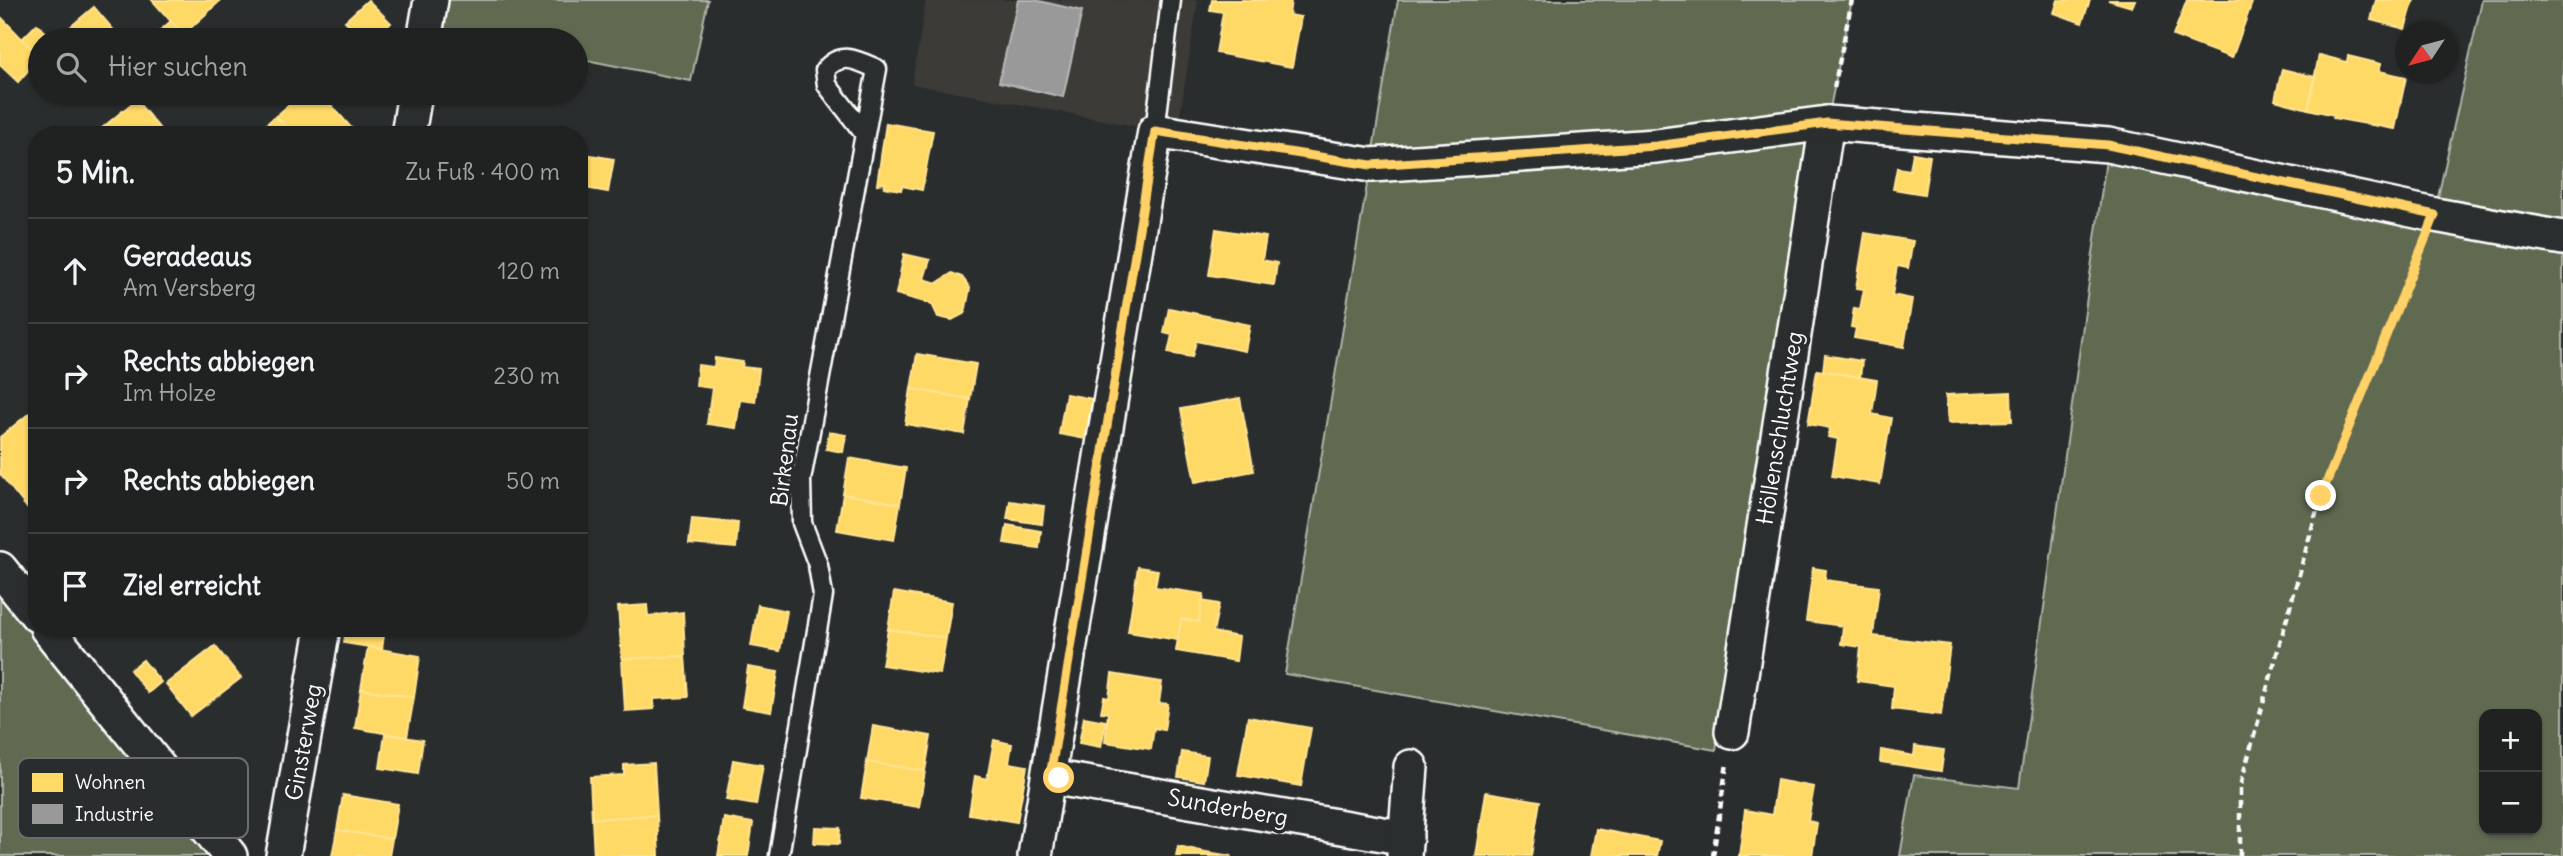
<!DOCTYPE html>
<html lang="de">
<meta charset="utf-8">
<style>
body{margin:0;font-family:Delius,sans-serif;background:#282a2a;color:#f1f3f6}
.controls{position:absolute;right:21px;bottom:21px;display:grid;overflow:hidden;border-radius:14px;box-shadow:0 2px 5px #0004}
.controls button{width:63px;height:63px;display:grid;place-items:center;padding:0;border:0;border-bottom:2px solid #3d3f40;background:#202222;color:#f1f3f6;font:35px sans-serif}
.compass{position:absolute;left:2395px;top:21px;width:63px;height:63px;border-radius:50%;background:#202222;box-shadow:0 2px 5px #0004;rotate:234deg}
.stop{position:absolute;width:21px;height:21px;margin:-16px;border:5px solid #ffd166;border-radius:50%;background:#fff}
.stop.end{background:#ffd166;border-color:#fff;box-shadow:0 2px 7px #0008}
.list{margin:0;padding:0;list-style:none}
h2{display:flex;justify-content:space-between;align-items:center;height:91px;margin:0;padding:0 28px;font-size:30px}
h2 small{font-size:23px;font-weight:400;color:#a2a4a5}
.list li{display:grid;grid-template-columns:46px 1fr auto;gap:21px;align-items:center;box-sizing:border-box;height:105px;padding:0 28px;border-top:2px solid #3d3f40}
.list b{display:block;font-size:26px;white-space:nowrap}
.list p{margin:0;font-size:23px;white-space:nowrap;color:#a2a4a5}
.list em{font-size:23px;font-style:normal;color:#a2a4a5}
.icon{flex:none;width:38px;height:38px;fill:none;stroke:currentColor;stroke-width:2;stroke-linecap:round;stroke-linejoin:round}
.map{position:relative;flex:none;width:2563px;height:856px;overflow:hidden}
.search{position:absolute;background:#202222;box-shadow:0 2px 5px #0004;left:28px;top:28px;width:560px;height:77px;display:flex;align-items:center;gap:18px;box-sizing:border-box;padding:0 24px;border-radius:38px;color:#a2a4a5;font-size:26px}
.panel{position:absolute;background:#202222;box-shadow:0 2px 5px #0004;left:28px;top:126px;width:560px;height:511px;border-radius:28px}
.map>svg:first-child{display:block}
</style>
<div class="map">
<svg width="2563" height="856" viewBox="0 0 2563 856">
<rect width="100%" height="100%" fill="#2a2d2e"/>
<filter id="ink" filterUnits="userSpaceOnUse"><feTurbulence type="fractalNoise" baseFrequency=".0143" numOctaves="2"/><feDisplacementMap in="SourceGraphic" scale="14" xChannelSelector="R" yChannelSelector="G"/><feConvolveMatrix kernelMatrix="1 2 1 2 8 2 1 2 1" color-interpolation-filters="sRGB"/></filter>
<g filter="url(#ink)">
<polygon fill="#3d3a38" points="926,0 1198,0 1177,134 912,84"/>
<g fill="#606a51" stroke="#b0b4a8" stroke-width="2" fill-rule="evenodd">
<polygon points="431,0 708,0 691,81 576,58 576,40 482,40 426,29"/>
<polygon points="1398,0 1852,0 1827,123 1716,750 1285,674"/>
<path d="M2482 0H2563V856H1900L1914 775 2019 788 2108 145 2434 215ZM2484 714H2537V830H2484Z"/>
<polygon points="0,569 230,856 0,856"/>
</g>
<g fill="#ffd966" stroke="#ffe494" stroke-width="2">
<polygon points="152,0 221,0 183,35"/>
<polygon points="368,0 391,23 374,40 365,40 345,21"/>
<polygon points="1212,0 1291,0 1289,15 1301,17 1292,67 1216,53 1223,12 1210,10"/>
<polygon points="2058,0 2090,0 2082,23 2054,13"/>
<polygon points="2108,0 2135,0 2132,7"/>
<polygon points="2187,0 2253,0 2232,58 2173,36"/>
<polygon points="2376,0 2414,0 2405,29 2371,20"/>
<polygon points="94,7 122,40 69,40 63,33"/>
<polygon points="0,16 40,57 18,82 0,65"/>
<polygon points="171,21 183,35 188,40 160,40 155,35"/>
<polygon points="37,24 54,40 40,40 40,57 22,39"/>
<polygon points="2319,55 2347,62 2348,56 2381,64 2379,71 2406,77 2395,129 2333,118 2334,115 2308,109"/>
<polygon points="2282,69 2315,77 2308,109 2275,100"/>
<polygon points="237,93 256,93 257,94 239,99"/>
<polygon points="303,93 321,93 354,131 350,135 293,135 276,116"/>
<polygon points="136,100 165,135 97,135 96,133"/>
<polygon points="276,116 293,135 261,135 258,131"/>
<polygon points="886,123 933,131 922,190 902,186 901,190 884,187 886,183 877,184"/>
<polygon points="579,153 614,159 608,192 579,187"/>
<polygon points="1913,153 1930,156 1924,194 1893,189 1897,168 1910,170"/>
<polygon points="1216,229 1266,237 1262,260 1277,263 1274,285 1209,275"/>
<polygon points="1865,233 1913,241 1908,268 1897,266 1892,295 1912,299 1904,347 1854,338 1856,328 1851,327 1854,308 1860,309 1864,289 1856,288"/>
<polygon points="904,254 930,260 924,279 937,283 952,273 962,277 970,288 965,313 952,320 938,317 932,304 896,294"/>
<polygon points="1169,308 1250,325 1245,351 1196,341 1192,357 1168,353 1172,335 1164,333"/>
<polygon points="917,354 976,364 970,399 911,389"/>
<polygon points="1825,355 1862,361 1860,377 1823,371"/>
<polygon points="715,358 743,362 742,367 759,369 755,402 740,400 736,428 707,424 712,388 696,386 698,365 714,367"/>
<polygon points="1817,370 1877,380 1872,414 1891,418 1880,484 1832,476 1838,439 1828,437 1830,428 1808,424"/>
<polygon points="911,389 970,399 964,434 905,424"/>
<polygon points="2011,392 2012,421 1948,423 1946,395"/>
<polygon points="1066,394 1093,399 1086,439 1059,434"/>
<polygon points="1240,398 1254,471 1195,482 1181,409"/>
<polygon points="32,411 37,416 37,501 28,509 0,474 0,437"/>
<polygon points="829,432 846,435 843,452 826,449"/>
<polygon points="849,458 906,468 900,504 843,494"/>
<polygon points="843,494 900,504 894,540 837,530"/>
<polygon points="1010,501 1044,506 1042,524 1007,519"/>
<polygon points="692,519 738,523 736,548 689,544"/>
<polygon points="1007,525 1041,531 1039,548 1004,543"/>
<polygon points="1138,567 1158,570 1155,587 1204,594 1199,622 1181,619 1178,640 1128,632"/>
<polygon points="1813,568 1826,570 1825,580 1879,587 1873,636 1950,645 1941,715 1892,709 1894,686 1857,681 1861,647 1841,644 1843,626 1806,621"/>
<polygon points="894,592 952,602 946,638 888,629"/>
<polygon points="1202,601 1219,604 1213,632 1239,637 1236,661 1176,651 1181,619 1199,622"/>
<polygon points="647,605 648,616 683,612 685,656 622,659 618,607"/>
<polygon points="758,605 787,611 780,651 751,646"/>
<polygon points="346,628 385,628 382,649 344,643"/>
<polygon points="888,629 946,638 940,674 882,665"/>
<polygon points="215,646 241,678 191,716 166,684"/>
<polygon points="368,647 420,656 414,697 361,689"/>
<polygon points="685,656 688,697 653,699 654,709 625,711 622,659"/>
<polygon points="143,660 161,682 148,693 130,670"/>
<polygon points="748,667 778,672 771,712 742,707"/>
<polygon points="1112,674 1162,682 1159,703 1168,704 1164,730 1154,728 1151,749 1105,742 1108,713 1101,712 1104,697 1109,698"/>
<polygon points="361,689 414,697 407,737 355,728"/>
<polygon points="1084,717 1106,721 1101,747 1079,743"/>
<polygon points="1248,717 1311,728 1301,786 1238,775"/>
<polygon points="873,726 931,736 925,771 867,762"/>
<polygon points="385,734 423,740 418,774 380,768"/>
<polygon points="994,740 1012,744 1009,763 1027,766 1017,822 969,814 975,776 987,779"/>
<polygon points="1915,746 1944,750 1941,771 1880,762 1881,750 1914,756"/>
<polygon points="1182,752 1208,756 1204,781 1178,777"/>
<polygon points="733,760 763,765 756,805 726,800"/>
<polygon points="867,762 925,771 919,807 861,798"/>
<polygon points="654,763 657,815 592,819 590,777 624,775 624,765"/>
<polygon points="1777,780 1814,787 1808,821 1817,823 1812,856 1739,856 1745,810 1772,815"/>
<polygon points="1486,792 1540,801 1531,856 1476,856"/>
<polygon points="343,795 398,804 392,839 337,830"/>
<polygon points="657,815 659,856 594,856 592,819"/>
<polygon points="724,818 753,823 748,856 718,856"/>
<polygon points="815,827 840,828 839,844 814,843"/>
<polygon points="1596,829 1660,841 1657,856 1591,856"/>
<polygon points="337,830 392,839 389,856 332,856"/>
<polygon points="1178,846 1206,852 1232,856 1176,856"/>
</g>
<polygon fill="#999" stroke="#b8b8b8" stroke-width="2" points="1018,0 1035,0 1082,11 1063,97 999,82"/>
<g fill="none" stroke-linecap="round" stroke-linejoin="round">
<g stroke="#fff" stroke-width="23">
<g id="lane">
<polyline points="1155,131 1171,0"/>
<path d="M779 856 823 595 818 565 802 523 801 480 877 69C857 60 841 51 825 70L827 85 864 133"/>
</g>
</g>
<g stroke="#fff" stroke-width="38">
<g id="street">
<polyline points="424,40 431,0"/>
<polyline points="408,135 415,93"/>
<polyline points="0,569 37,615"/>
<polyline points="47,628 230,856"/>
<polyline points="1732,732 1827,123"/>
<polyline points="1050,777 1406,838"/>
<polyline points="283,856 323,628"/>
<polyline points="1035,856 1155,131 1371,165 1656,146 1827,123 2108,145 2435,215 2563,238"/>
<polyline points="1404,856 1411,767"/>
</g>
</g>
<g stroke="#fff" stroke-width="4.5" stroke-dasharray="7 5" stroke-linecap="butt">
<polyline points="1834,88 1852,0"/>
<polyline points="1713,856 1727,763"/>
<polyline points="2240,856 2240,786 2321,496 2422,247"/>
</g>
<use href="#lane" stroke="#2a2d2e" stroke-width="18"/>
<use href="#street" stroke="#2a2d2e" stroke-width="33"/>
</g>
</g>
<g fill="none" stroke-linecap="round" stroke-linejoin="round" filter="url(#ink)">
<polyline stroke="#ffd166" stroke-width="9" points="1059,778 1050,777 1155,131 1371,165 1656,146 1827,123 2108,145 2435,215 2321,496"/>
</g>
<g text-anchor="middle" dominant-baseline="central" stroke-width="7" stroke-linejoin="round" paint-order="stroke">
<g font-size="23" fill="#fff" stroke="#2a2d2e">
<text transform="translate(1779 428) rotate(-81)">Höllenschluchtweg</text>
<text transform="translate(784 460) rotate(-83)">Birkenau</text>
<text transform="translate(303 742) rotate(-80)">Ginsterweg</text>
<text transform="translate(1228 807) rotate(10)">Sunderberg</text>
</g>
</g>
<rect x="18" y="758" width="230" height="80" rx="10" fill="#2a2d2e" stroke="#6a6c6d" stroke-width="2"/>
<rect x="32" y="773" width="31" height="19" fill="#ffd966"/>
<rect x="32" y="804" width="31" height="20" fill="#999"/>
<g font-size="19" fill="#fff">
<text x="75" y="789">Wohnen</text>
<text x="75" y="821">Industrie</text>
</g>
</svg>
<div class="controls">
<button>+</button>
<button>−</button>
</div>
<svg class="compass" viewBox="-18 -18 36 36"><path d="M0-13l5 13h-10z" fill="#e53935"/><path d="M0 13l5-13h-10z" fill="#a2a4a5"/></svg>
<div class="stop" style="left:1059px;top:778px"></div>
<div class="stop end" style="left:2321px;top:496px"></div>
<div class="search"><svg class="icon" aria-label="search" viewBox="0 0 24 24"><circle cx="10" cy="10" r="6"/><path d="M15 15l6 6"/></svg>Hier suchen</div>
<section class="panel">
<h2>5 Min.<small>Zu Fuß · 400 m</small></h2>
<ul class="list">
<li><svg class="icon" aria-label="ahead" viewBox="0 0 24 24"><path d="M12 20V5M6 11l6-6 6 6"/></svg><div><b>Geradeaus</b><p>Am Versberg</p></div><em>120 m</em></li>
<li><svg class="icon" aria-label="right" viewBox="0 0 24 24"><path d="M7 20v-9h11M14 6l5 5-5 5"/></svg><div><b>Rechts abbiegen</b><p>Im Holze</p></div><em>230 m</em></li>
<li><svg class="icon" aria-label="right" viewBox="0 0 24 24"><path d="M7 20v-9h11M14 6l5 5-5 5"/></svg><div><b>Rechts abbiegen</b></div><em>50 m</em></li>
<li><svg class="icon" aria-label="arrive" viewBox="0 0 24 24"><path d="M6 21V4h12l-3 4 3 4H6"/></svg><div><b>Ziel erreicht</b></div></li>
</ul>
</section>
</div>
